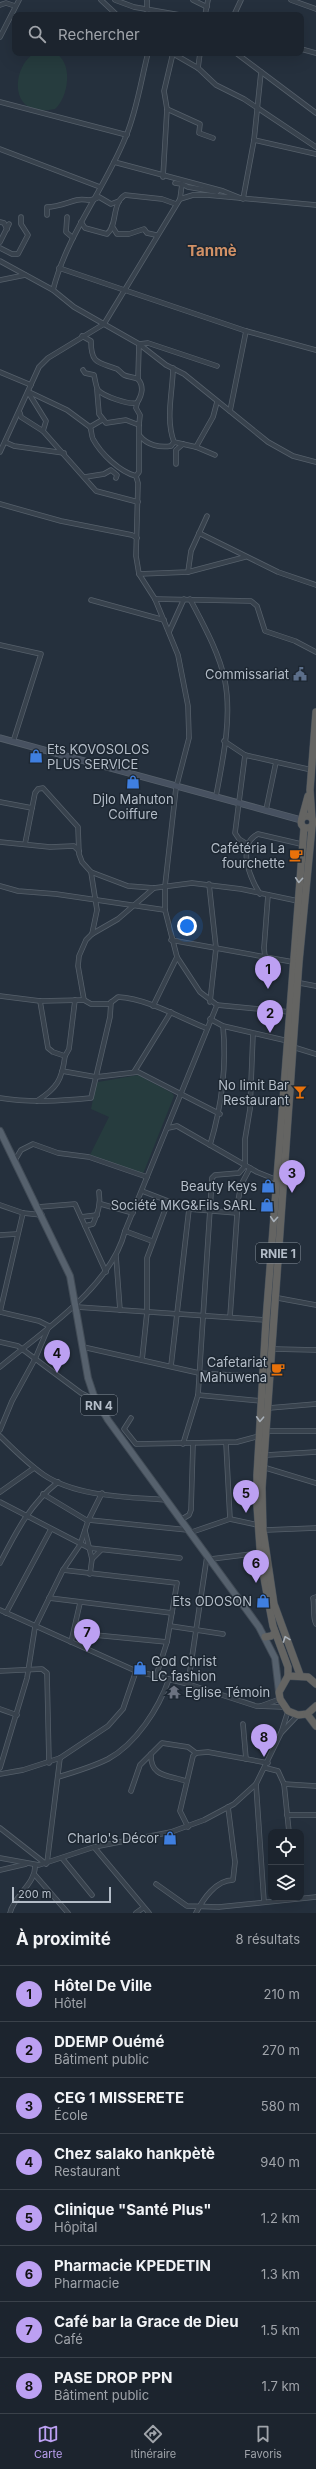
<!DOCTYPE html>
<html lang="fr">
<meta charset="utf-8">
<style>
body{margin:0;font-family:Inter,sans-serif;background:#252c36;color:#f1f3f6}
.controls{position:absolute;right:12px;bottom:12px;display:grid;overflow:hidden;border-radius:8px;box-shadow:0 4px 16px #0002}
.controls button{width:36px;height:36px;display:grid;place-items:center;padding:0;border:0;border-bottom:1px solid #3a414a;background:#1c242e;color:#f1f3f6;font:20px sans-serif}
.scale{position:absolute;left:12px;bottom:10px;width:99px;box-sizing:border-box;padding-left:4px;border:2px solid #b4bdc8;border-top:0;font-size:11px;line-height:14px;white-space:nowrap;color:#b4bdc8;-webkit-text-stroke:3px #1d2732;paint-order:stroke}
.you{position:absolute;left:187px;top:926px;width:14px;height:14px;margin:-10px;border:3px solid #fff;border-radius:50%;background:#1a73e8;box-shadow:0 0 0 6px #1a73e833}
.badge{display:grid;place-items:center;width:26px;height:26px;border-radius:50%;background:#bca0f2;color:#111;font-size:13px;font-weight:700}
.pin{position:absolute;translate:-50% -33px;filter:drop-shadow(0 1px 2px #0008)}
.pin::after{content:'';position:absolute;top:21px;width:14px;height:12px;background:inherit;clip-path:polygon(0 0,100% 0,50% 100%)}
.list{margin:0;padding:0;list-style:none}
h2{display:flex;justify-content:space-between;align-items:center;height:52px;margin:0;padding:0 16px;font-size:17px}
h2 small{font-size:13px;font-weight:400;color:#a0a4aa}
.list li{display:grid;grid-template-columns:26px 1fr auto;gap:12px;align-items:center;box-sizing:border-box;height:56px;padding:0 16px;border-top:1px solid #3a414a}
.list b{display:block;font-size:15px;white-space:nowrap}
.list p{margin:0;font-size:13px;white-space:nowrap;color:#a0a4aa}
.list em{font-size:13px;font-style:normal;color:#a0a4aa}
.icon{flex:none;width:22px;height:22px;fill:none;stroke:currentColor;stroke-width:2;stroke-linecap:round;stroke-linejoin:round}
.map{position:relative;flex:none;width:316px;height:1913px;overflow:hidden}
.search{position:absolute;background:#1c242e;box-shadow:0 4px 16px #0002;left:12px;right:12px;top:12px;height:44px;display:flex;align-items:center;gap:10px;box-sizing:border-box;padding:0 14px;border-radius:8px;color:#a0a4aa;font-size:15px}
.sheet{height:500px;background:#1c242e}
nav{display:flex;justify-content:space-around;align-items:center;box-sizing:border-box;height:56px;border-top:1px solid #3a414a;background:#1c242e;font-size:11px;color:#a0a4aa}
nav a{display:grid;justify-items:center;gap:2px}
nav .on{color:#bca0f2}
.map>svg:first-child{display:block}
</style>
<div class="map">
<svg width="316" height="1913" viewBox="0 0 316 1913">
<rect width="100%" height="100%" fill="#25303d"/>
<g fill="#263c3e">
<path d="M36 53C43 53 52 51 58 55 73 66 68 98 55 109 5 120 13 62 36 53Z"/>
<polygon points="138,1075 172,1093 174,1096 143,1174 90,1155 109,1117 91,1109 96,1085 98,1082"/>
</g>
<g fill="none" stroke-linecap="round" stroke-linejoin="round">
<g stroke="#56606b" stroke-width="5.5">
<g id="minor">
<polyline points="101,0 117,15"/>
<polyline points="115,0 134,7 180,15"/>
<polyline points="147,0 147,10"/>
<polyline points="193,0 207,7"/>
<polyline points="291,0 316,9"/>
<polyline points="0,5 6,3 15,6"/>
<polyline points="205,15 208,0"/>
<polyline points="234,15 241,0"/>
<polyline points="0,37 19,0"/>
<polyline points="301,49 316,53"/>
<polyline points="172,53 198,68 216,85 244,99 316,147"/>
<polyline points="236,53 316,113"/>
<polyline points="198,68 200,53"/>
<polyline points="0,102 127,135"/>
<polyline points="167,109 200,124 199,133 213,138"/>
<polyline points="254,140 316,154"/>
<polyline points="0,149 100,187"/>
<polyline points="114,162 223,191 243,199 254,140 261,72"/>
<polyline points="163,177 167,109 164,91 173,53"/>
<polyline points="175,183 182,184 180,199"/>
<polyline points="182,184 188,187 217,192"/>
<path d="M47 215V207C58 207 66 203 77 200 86 198 90 203 99 197L111 204 119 201"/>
<polyline points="67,217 66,232 73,238"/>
<polyline points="0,222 4,223 7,229"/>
<path d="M81 222 85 228 107 234C118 225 111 204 125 195L162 199 176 204"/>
<polyline points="112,226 117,234 129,234 144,229 147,233 156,235"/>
<polyline points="0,242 9,224"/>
<polyline points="0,248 12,254 18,254 28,235 21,224 21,217"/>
<polyline points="0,261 53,290 74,307 139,344 166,365 184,374 268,442 293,456 316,462"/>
<polyline points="59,268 246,331 316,350"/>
<polyline points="0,280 25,275"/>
<path d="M53 290C67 234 105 189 126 136 137 110 141 80 148 53"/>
<path d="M82 336 91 341C91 365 99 362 117 369 119 370 121 373 124 375 128 377 134 377 138 379L139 344 148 343 217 366"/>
<path d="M173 368C173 391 165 418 174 442L196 447 213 417 217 402"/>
<path d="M83 370 85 373 94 375C95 379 96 387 98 390 103 396 129 405 137 403 142 395 144 386 138 379"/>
<polyline points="0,372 31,385"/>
<polyline points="97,390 99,414 106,423 126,420 139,425 140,415 136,408 137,403"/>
<polyline points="28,392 46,421 43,431 96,491 138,502"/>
<polyline points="29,392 67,410 90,427 102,420"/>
<polyline points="230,411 246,331"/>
<polyline points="20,413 21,417 43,431"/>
<path d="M90 427C92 431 91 435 93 439 101 454 120 472 136 476L139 472V425"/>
<path d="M140 436C147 445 160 448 171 446L174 442"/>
<polyline points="5,442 14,446 64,453"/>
<polyline points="196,447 215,455"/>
<polyline points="0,452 39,367 48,358 104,324 180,199 193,195 207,195 316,205"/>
<polyline points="176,464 176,450 183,444"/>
<polyline points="136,476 138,483 136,556 139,574 155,599 178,655 188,706 189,738 176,788 165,886 165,910 177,957 200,992 217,1005"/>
<polyline points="85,477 104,474 111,470 117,475 116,478"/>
<polyline points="0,504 61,521 132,535 137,538"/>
<polyline points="199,533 278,572 316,585"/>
<polyline points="188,572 191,551 207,516"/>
<polyline points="139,574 188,572 245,557"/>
<polyline points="155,599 251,601 257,606 265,631 295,641 316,652"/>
<path d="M190 599C203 624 219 652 225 681 232 718 223 759 216 796"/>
<polyline points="91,600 164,620"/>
<polyline points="169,632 184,599"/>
<polyline points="0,645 41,654 13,742"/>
<polyline points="224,741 245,755 312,770"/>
<polyline points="245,755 235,833 239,839 247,844"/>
<polyline points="0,802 32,808"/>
<polyline points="266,810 276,762"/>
<polyline points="0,842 50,847 74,846 79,851"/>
<polyline points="25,844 35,793 38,789 43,788 78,827 79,854 82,862 91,872 97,910 92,934 86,940 79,956 78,966 84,1000"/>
<polyline points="91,872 128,886 154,888 192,883 241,889 298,901"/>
<polyline points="209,884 216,948 210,1002"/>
<polyline points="0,886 18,891 56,894 165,910"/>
<path d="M260 894C250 878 236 845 258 834L301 844"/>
<polyline points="92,934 118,919 154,888"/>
<polyline points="171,940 293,962"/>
<polyline points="265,957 264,948 268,895"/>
<polyline points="300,983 316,986"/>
<path d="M0 996 40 1001 84 1000 91 1004H109L118 997C149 999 178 1017 206 1028"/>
<polyline points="153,1006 177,957"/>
<polyline points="210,1019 223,1026 288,1041"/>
<polyline points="293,1047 316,1054"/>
<polyline points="65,1056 69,1049 75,1000"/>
<polyline points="62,1071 96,1077 138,1072 220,1114"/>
<polyline points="134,1072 171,1012"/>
<path d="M0 1098C30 1103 60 1101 91 1098L110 1017 111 1002"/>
<path d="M37 1101C57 1088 62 1080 65 1056L53 1052 48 1048 40 1001"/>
<polyline points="168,1128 177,1126 257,1172 277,1180"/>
<path d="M210 1145C222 1105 227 1068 223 1026"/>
<polyline points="15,1160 21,1150 33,1144 58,1153 89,1157 147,1177"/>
<polyline points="142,1191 189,1209 237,1213"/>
<polyline points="101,1204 133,1213"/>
<polyline points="0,1205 23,1213 42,1215"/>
<polyline points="38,1207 75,1204 106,1272"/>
<polyline points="81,1217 97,1215"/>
<path d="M85 1226 93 1224C98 1212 101 1204 99 1192"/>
<polyline points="125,1231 152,1241"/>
<polyline points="0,1235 17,1234"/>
<polyline points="116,1256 120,1310"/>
<polyline points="278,1298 316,1305"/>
<polyline points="77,1307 266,1320"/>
<polyline points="0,1312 39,1321 49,1326 35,1359 12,1401 0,1430"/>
<polyline points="0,1312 23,1213"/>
<polyline points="230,1317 238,1201 241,1185 250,1168"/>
<polyline points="0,1342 18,1346 81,1393 91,1398 94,1396"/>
<polyline points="83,1347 199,1373 263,1377"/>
<polyline points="274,1349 316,1350"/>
<polyline points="142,1360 147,1312 147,1258 168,1202"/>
<polyline points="171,1366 189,1209"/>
<path d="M0 1367C43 1331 111 1287 125 1231L217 1005 290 1012"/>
<polyline points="198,1395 261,1401"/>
<polyline points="269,1408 316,1404"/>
<polyline points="131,1418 124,1429 136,1444 237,1442 259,1436"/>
<polyline points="268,1431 316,1431"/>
<path d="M0 1436C14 1450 28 1464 44 1475 77 1497 128 1497 167 1500"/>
<polyline points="226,1443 230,1519"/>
<polyline points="183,1444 198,1395 212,1178 215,1175 239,1173 245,1166 245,1139 250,1109 253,1034"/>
<polyline points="267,1455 316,1452"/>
<polyline points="266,1468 316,1483"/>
<polyline points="0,1492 34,1468"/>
<polyline points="43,1494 88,1521"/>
<polyline points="0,1502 89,1548 180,1558"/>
<polyline points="182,1519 189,1515 191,1510 193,1444"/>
<polyline points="89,1520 188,1530"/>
<polyline points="266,1530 316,1528"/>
<polyline points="85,1531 92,1559 90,1574"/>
<polyline points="192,1532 230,1519 258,1525"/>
<polyline points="92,1559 101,1550"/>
<polyline points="211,1559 260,1553"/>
<path d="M0 1563C16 1532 30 1504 58 1482"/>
<polyline points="63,1570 177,1583 167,1642 156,1676"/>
<path d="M316 1597 313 1598C315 1607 312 1615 316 1624"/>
<polyline points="49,1598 172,1613"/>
<polyline points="0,1610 136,1671 188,1684 256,1706 283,1707"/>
<polyline points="6,1613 51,1529"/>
<polyline points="170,1626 223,1634"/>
<polyline points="74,1633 167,1642"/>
<polyline points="71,1642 80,1603"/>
<polyline points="0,1671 42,1669 47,1673 49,1763"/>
<polyline points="188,1684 207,1556"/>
<polyline points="261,1706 280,1699"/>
<polyline points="0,1709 17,1715"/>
<polyline points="243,1724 246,1759"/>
<polyline points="281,1733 288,1711"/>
<path d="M151 1754C150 1777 168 1775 186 1781"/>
<polyline points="0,1768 27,1678 35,1627 63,1570 80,1545 88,1521 102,1493"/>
<polyline points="266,1768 278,1771 284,1784 289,1832"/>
<polyline points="0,1774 23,1770 60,1758 108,1726 123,1709 136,1671"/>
<path d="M58 1777C75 1772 92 1767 108 1759 136 1744 159 1708 169 1679"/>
<polyline points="256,1784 264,1902"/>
<polyline points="284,1784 316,1786"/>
<polyline points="131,1791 140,1765 162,1743 188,1747 196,1753"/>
<polyline points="287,1815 316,1815"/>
<polyline points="188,1827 180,1811 193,1756 196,1753 208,1752 268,1763"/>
<polyline points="0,1828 46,1864"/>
<polyline points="94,1847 149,1913"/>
<polyline points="0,1858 39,1865 94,1847 171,1832 204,1820 234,1804 256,1784 281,1733 298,1715"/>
<polyline points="62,1858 92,1895"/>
<polyline points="47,1863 60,1758"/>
<polyline points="0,1870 26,1864"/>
<polyline points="35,1875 68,1913"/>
<polyline points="156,1884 187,1906 219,1907 316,1897"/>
<path d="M10 1913C14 1895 36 1884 35 1865"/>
<polyline points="136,1913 143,1908"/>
<path d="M196 1913C203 1899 216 1880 233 1880L235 1862 228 1807"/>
</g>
</g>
<g stroke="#56606b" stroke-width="7">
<g id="secondary">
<polyline points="0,738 301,820"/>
<polyline points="314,823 316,824"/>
</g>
</g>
<g stroke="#414b56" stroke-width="8">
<polyline id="primary" points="0,1131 70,1276 88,1378 94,1396 108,1420 259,1627 275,1658 279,1692"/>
</g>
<g stroke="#434d58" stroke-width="8">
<g id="trunk">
<circle cx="307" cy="822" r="6"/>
<polyline points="302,818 308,796"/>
<polyline points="312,818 310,790 316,712"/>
<polyline points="304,828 266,1320 257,1475 257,1506 261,1562 273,1626 288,1667 288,1676 279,1692 280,1699 288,1711 298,1715 307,1714 316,1706"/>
<polyline points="265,1637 271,1636 275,1633"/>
<polyline points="300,1675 274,1604 263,1530 262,1488 299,962 312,827"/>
<polyline points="288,1676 308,1677 316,1684"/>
<polyline points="307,1714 316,1726"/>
</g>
</g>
<use href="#minor" stroke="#38424d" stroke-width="4"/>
<use href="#secondary" stroke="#475160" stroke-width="5.5"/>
<use href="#primary" stroke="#56616d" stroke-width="6"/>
<use href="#trunk" stroke="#646462" stroke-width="7"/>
</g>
<defs><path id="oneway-chevron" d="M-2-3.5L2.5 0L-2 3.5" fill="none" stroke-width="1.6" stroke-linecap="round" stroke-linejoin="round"/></defs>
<g stroke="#a8b0b9">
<use href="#oneway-chevron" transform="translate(299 880) rotate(94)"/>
<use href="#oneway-chevron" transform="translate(274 1219) rotate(94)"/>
<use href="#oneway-chevron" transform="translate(260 1419) rotate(93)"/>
<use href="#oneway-chevron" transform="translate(286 1639) rotate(-110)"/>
</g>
<defs>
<g id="civic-bare" transform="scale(1.08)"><path d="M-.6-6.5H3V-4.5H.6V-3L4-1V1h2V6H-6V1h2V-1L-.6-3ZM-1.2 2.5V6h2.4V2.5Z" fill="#5c6f8a" stroke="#1d2732" stroke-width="2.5" paint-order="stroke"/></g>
<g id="shop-bare" transform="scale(1.08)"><path d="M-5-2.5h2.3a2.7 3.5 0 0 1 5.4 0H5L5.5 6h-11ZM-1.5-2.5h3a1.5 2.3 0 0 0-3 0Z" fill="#3f7fe0" stroke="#1d2732" stroke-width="2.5" paint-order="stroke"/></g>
<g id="cafe-bare" transform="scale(1.08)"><path d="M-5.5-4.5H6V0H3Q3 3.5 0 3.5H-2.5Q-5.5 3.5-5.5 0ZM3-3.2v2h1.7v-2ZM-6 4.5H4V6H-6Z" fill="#e8710a" stroke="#1d2732" stroke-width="2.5" paint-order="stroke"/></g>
<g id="bar-bare" transform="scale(1.08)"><path d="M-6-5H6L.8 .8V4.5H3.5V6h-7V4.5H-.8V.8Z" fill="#e8710a" stroke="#1d2732" stroke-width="2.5" paint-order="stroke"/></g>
<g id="temple-bare" transform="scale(1.08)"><path d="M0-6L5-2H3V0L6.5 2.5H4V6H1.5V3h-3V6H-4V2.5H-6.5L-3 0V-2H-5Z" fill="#6b7280" stroke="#1d2732" stroke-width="2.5" paint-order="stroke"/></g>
</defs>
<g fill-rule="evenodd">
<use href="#civic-bare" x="300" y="674"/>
<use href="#shop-bare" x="36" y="756"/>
<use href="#shop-bare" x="133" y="782"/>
<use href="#cafe-bare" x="296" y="855"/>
<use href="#bar-bare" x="300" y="1092"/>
<use href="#shop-bare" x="268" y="1186"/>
<use href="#shop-bare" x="267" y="1205"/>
<use href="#cafe-bare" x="278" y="1369"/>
<use href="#shop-bare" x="263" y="1601"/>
<use href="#shop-bare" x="140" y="1668"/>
<use href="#temple-bare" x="174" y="1692"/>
<use href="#shop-bare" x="170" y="1838"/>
</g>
<g text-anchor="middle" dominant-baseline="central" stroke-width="3" stroke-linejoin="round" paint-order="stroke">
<g fill="#1d2732" stroke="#87909b" stroke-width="1">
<rect x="256" y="1243" width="44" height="20" rx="3"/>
<rect x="81" y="1395" width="36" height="20" rx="3"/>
</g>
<g font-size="12" font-weight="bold" fill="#b4bdc8">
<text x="278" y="1253">RNIE 1</text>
<text x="99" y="1405">RN 4</text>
</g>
<g font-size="13" fill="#b4bdc8" stroke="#1d2732" text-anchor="end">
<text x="289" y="674">Commissariat</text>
<text x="47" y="749" text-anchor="start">Ets KOVOSOLOS<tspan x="47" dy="15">PLUS SERVICE</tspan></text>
<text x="133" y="799" text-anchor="middle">Djlo Mahuton<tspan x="133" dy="15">Coiffure</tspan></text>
<text x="285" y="848">Cafétéria La<tspan x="285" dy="15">fourchette</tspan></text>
<text x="289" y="1085">No limit Bar<tspan x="289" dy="15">Restaurant</tspan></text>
<text x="257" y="1186">Beauty Keys</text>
<text x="256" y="1205">Société MKG&amp;Fils SARL</text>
<text x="267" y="1362">Cafetariat<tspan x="267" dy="15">Mahuwena</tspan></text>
<text x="252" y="1601">Ets ODOSON</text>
<text x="151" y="1661" text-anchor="start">God Christ<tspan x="151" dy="15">LC fashion</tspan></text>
<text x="185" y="1692" text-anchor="start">Eglise Témoin</text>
<text x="159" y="1838">Charlo's Décor</text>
</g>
<g font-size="15" font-weight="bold" fill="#d29166" stroke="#1d2732">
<text x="212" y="250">Tanmè</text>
</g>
</g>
</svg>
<div class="controls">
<button><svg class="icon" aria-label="locate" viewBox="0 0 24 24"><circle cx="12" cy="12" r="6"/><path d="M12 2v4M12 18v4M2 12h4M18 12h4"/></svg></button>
<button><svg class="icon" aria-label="layers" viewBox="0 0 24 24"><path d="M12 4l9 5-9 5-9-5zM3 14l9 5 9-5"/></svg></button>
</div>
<div class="scale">200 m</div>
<div class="you"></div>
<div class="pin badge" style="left:268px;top:989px">1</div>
<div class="pin badge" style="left:270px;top:1033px">2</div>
<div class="pin badge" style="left:292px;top:1193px">3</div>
<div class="pin badge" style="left:57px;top:1373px">4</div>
<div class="pin badge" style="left:246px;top:1513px">5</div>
<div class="pin badge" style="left:256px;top:1583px">6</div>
<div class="pin badge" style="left:87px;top:1652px">7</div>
<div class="pin badge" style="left:264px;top:1757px">8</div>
<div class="search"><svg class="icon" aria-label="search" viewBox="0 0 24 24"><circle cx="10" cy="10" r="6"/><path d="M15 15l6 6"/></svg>Rechercher</div>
</div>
<section class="sheet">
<h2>À proximité<small>8 résultats</small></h2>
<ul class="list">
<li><span class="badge">1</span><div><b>Hôtel De Ville</b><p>Hôtel</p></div><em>210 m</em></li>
<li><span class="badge">2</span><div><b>DDEMP Ouémé</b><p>Bâtiment public</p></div><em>270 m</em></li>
<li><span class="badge">3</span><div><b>CEG 1 MISSERETE</b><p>École</p></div><em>580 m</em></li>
<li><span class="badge">4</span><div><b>Chez salako hankpètè</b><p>Restaurant</p></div><em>940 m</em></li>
<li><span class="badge">5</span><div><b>Clinique &quot;Santé Plus&quot;</b><p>Hôpital</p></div><em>1.2 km</em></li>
<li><span class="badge">6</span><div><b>Pharmacie KPEDETIN</b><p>Pharmacie</p></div><em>1.3 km</em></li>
<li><span class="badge">7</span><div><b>Café bar la Grace de Dieu</b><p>Café</p></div><em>1.5 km</em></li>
<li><span class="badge">8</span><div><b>PASE DROP PPN</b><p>Bâtiment public</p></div><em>1.7 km</em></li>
</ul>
</section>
<nav>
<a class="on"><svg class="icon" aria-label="map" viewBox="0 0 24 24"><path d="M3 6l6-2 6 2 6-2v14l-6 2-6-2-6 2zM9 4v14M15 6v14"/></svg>Carte</a>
<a><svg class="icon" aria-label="directions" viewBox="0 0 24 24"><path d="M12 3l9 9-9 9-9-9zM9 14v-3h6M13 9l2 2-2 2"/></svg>Itinéraire</a>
<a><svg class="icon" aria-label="saved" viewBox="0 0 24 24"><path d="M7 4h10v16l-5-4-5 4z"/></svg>Favoris</a>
</nav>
